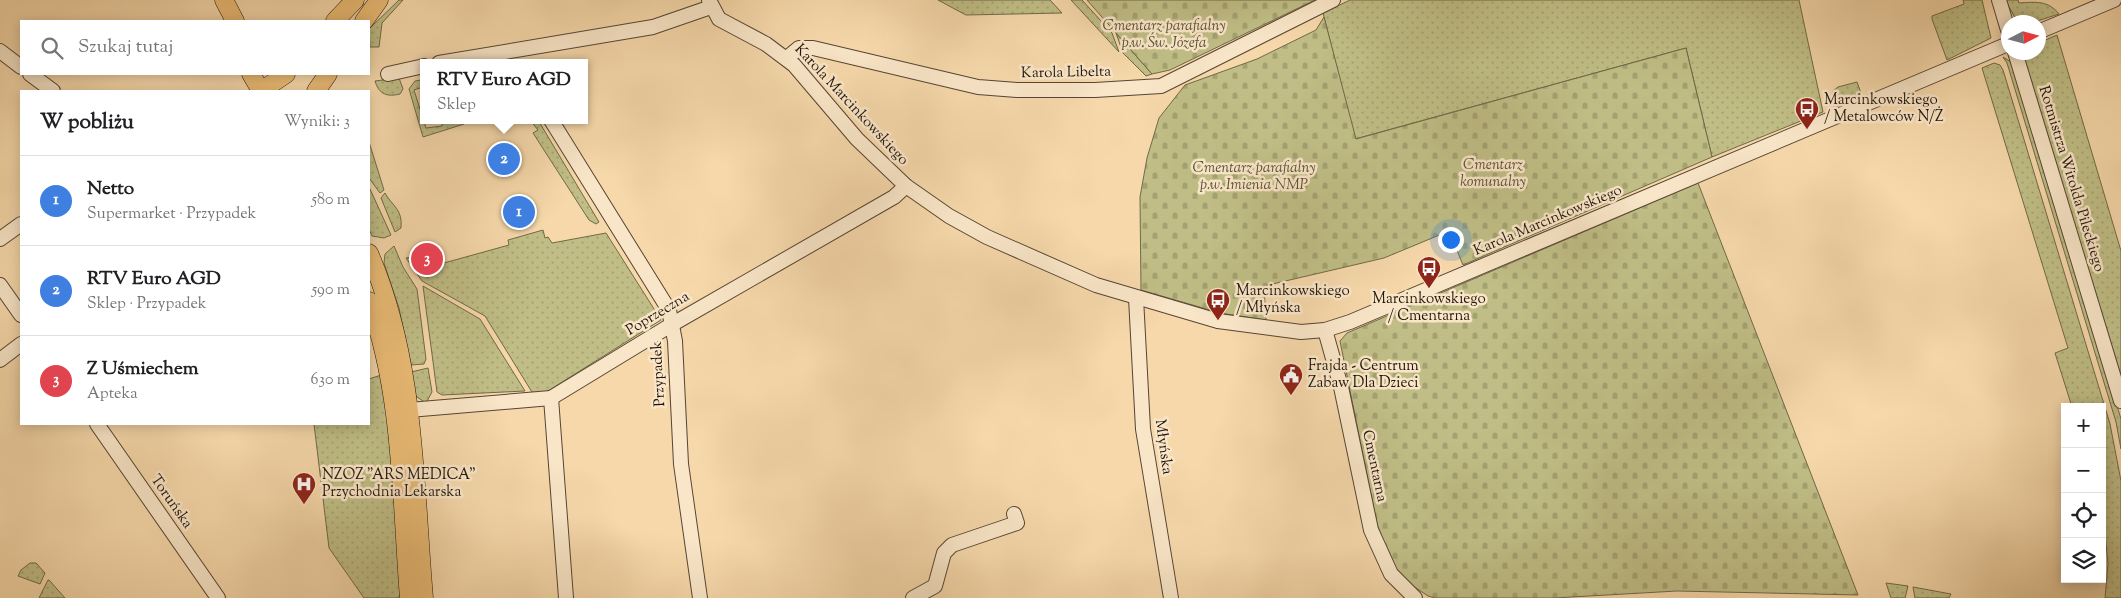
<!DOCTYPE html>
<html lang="pl">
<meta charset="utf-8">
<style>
body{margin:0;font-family:"Sorts Mill Goudy",serif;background:#f2f2f2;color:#202124}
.controls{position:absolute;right:15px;bottom:15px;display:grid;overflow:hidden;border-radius:0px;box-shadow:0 2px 12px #0003}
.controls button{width:45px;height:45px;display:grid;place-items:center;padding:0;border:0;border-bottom:1px solid #e0e0e0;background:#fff;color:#202124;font:25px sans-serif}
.compass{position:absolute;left:2001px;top:15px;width:45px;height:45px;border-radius:50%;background:#fff;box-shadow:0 2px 12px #0003;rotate:84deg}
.you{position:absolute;left:1450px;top:239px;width:18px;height:18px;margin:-12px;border:4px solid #fff;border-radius:50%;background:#1a73e8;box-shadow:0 0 0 8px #1a73e833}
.badge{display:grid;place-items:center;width:32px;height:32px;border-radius:50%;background:#0f766e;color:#fff;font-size:16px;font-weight:700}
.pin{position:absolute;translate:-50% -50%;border:2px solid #fff;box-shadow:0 1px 5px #0006}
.popup{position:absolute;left:420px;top:59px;width:168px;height:65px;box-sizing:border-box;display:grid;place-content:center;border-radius:0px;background:#fff;filter:drop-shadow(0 1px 4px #0005);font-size:16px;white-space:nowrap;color:#757577}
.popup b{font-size:19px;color:#202124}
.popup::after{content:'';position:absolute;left:50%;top:100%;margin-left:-10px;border:10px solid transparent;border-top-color:#fff}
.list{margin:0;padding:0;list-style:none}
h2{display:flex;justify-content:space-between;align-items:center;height:65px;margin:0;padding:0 20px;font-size:21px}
h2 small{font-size:16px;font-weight:400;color:#757577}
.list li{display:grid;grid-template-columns:32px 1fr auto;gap:15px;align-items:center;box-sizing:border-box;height:90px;padding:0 20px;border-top:1px solid #e0e0e0}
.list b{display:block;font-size:19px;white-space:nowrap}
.list p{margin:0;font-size:16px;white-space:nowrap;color:#757577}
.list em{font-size:16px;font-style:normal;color:#757577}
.icon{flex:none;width:28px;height:28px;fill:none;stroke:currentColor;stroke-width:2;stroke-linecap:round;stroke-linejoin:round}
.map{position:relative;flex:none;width:2121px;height:598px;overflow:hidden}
.search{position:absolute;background:#fff;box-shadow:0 2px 12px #0003;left:20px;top:20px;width:350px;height:55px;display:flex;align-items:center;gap:12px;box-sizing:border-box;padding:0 18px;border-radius:0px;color:#757577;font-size:19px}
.panel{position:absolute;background:#fff;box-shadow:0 2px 12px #0003;left:20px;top:90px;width:350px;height:335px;border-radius:0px}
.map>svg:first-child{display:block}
</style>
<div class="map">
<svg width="2121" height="598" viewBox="0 0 2121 598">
<defs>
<pattern id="grass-dots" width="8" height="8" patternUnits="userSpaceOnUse" patternTransform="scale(1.25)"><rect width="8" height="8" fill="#c0be86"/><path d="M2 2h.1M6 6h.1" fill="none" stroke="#a5a272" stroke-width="1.8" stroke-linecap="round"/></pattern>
<pattern id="cemetery-stones" width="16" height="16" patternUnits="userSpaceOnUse" patternTransform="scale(1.25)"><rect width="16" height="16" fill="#c0be86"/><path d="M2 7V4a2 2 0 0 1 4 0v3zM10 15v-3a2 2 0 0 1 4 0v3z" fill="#a5a272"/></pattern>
</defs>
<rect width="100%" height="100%" fill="#f6d8aa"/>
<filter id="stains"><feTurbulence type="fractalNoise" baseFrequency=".004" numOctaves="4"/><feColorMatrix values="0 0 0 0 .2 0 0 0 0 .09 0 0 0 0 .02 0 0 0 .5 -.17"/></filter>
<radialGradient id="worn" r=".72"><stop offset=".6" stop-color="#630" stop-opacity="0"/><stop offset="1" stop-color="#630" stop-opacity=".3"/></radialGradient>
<g fill="url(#grass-dots)" stroke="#716948">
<polygon points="399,0 403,0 382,23 379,47 370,47 369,29"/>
<polygon points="938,0 1050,0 1062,13 966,15"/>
<polygon points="1071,0 1082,0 1112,33 1119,52"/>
<polygon points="1350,0 1799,0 1823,112 1712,157 1686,48 1355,139 1323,13"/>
<polygon points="1963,0 1982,0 1991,38 1947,60 1932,19 1932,16 1964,4"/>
<path d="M2005 0H2018L2019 3C2035 2 2048 0 2059 14 2045 18 2032 25 2017 21Z"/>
<polygon points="1116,33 1152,74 1146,76 1123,53"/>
<polygon points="2057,35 2121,251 2121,376 2024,61 2025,53 2038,52 2039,39 2041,42"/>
<polygon points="2003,57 2011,62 2015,69 2121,419 2121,449 2116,422 2007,63"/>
<polygon points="1994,63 2000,65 2003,70 2110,424 2121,481 2121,598 2105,598 2108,564 2102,505 2102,407 2072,407 2055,353 2068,348 1982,68"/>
<path d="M399 78 403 89 400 94C388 97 379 95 375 81Z"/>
<polygon points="421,80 423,87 414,90 426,128 442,126 442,124 448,120 463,120 464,124 423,137 409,89 415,81"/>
<polygon points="1857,82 1862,96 1834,108 1833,91 1838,87"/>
<polygon points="530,120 538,120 599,222 596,224 589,220 533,133 538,130"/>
<polygon points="369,142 384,190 380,193 369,178"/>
<polygon points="369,187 391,235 384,238 372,236 369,229"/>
<path d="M385 193C392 206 403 209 401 228L395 232 381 198Z"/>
<polygon points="543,230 545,238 548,237 552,243 606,233 661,320 540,396 535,397 485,316 422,281 406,258 411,257 415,271 509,245 508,240"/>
<polygon points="394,246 403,267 417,289 426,359 424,364 411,365 399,308 384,263 385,254"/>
<polygon points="423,286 480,319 525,391 442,395 437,392"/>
<polygon points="428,368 432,392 426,403 414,395 411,372"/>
<polygon points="384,374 402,593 398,598 364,598 329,548 314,424 369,424 369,379"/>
<polygon points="30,563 36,563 45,573 40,584 18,576 21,570"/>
<polygon points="48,580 49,580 65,598 39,598"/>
<polygon points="1886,583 1908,586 1905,598 1891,598"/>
<polygon points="1913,587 1951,594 1949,598 1915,598"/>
</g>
<g fill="url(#cemetery-stones)" stroke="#716948">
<polygon points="1087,0 1315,0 1170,70 1152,74"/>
<polygon points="1324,17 1356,139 1686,48 1712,157 1463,265 1449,231 1384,258 1264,286 1266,320 1220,313 1141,290 1140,197 1147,158 1159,118 1185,85 1257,59 1316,30"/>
<polygon points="1698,183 1858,595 1677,591 1554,598 1435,598 1428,596 1407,582 1398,571 1391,561 1377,524 1340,341 1347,333"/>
</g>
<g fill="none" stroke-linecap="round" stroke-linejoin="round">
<g stroke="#574533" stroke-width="16">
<g id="minor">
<polyline points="709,0 719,19 766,44 794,65 857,139 906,186 949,216 987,237 1096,285 1218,321 1301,332 1325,330 1350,322 2008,44"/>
<polyline points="1999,0 2008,30"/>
<polyline points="2038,32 2114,0"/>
<polyline points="0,51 21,67"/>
<polyline points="2015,52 2121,401"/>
<polyline points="787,58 799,48 813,48 978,87 1017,90 1095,90 1161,86 1333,0"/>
<polyline points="439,63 653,27 711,7"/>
<polyline points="30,74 53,91"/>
<polyline points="388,74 424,66"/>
<polyline points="551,120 669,310 675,341 681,464 700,598"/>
<polyline points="0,239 21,224"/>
<polyline points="0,285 21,315"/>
<polyline points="1136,298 1143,429 1171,598"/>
<polyline points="1325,330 1341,387 1371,530 1391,574 1415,598"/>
<polyline points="0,360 21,344"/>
<polyline points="551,398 566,598"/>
<polyline points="409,410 551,398 671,325 894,197 906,186"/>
<polyline points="97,424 218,598"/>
<polyline points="913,598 935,586 944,553 952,545 1017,523 1014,514"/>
</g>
</g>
<g stroke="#22140b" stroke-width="19">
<g id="major">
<polyline points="224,0 235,21"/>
<polyline points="335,21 355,0"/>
<polyline points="364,21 379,0"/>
<polyline points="251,74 261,91"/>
<polyline points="261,91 286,74"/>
<polyline points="316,91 328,74"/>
<path d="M369 253C416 361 414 482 424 598"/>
<path d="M369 301C403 395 401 499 409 598"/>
</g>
</g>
<use href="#minor" stroke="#f9e6c8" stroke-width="14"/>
<use href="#major" stroke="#ebbc75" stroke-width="18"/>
</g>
<defs>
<g id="bus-pin" transform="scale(1.25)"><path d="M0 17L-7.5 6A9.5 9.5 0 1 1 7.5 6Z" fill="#8f2418" stroke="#f9e6c8"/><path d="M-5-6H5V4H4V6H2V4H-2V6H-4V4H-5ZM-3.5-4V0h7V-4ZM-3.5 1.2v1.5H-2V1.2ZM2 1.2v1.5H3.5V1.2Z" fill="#fff"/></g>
<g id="civic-pin" transform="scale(1.25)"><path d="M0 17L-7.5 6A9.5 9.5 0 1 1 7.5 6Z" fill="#8f2418" stroke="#f9e6c8"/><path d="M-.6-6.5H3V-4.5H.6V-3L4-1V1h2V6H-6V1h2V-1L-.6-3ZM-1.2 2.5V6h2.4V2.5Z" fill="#fff"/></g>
<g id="hospital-pin" transform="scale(1.25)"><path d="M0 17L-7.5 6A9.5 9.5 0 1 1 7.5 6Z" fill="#8f2418" stroke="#f9e6c8"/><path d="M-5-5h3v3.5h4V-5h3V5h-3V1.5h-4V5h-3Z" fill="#fff"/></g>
</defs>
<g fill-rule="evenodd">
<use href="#bus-pin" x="1807" y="109"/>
<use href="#bus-pin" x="1429" y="268"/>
<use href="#bus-pin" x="1218" y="300"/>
<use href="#civic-pin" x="1291" y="375"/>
<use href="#hospital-pin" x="304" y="484"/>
</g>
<g text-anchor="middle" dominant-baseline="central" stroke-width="5" stroke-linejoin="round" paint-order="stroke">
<g font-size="15" font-style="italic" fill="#595036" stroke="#f9e6c8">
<text x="1164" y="26">Cmentarz parafialny<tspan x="1164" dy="17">p.w. Św. Józefa</tspan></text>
<text x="1493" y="165">Cmentarz<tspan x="1493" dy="17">komunalny</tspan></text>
<text x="1254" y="168">Cmentarz parafialny<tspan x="1254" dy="17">p.w. Imienia NMP</tspan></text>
</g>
<g font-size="15" fill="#22140b" stroke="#f9e6c8">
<text transform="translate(1066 73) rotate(-1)">Karola Libelta</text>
<text transform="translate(851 105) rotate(47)">Karola Marcinkowskiego</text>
<text transform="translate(2071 179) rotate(73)">Rotmistrza Witolda Pileckiego</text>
<text transform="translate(1548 221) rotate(-23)">Karola Marcinkowskiego</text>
<text transform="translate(658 314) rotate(-31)">Poprzeczna</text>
<text transform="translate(659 374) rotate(-93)">Przypadek</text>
<text transform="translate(1163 447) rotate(82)">Młyńska</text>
<text transform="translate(1374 466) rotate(78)">Cmentarna</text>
<text transform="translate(171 502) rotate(55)">Toruńska</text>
</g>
<g font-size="15" fill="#22140b" stroke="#f9e6c8" text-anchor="start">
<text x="1824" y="100">Marcinkowskiego<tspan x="1824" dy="17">/ Metalowców N/Ż</tspan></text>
<text x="1236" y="291">Marcinkowskiego<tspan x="1236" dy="17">/ Młyńska</tspan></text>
<text x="1429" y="299" text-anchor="middle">Marcinkowskiego<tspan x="1429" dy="17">/ Cmentarna</tspan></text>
<text x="1308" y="366">Frajda - Centrum<tspan x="1308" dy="17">Zabaw Dla Dzieci</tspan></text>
<text x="322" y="475">NZOZ "ARS MEDICA"<tspan x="322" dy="17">Przychodnia Lekarska</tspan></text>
</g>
</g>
<rect width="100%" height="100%" filter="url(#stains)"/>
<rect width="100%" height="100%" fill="url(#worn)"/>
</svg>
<div class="controls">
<button>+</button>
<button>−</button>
<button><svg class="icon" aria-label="locate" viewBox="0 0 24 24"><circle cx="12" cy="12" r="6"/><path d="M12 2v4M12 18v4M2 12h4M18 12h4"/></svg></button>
<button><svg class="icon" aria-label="layers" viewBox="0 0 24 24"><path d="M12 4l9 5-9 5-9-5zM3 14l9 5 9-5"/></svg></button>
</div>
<svg class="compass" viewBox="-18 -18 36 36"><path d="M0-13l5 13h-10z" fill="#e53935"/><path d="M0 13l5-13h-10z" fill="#757577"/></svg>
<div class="you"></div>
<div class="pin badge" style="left:519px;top:212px;background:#3f7fe0">1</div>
<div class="pin badge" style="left:504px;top:159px;background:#3f7fe0">2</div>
<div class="popup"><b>RTV Euro AGD</b>Sklep</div>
<div class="pin badge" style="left:427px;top:259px;background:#e0444e">3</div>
<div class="search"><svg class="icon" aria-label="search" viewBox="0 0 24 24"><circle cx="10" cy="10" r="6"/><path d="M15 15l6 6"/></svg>Szukaj tutaj</div>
<section class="panel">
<h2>W pobliżu<small>Wyniki: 3</small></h2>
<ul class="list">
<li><span class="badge" style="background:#3f7fe0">1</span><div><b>Netto</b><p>Supermarket · Przypadek</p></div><em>580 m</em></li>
<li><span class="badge" style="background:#3f7fe0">2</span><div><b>RTV Euro AGD</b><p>Sklep · Przypadek</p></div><em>590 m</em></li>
<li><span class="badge" style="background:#e0444e">3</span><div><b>Z Uśmiechem</b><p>Apteka</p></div><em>630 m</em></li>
</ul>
</section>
</div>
